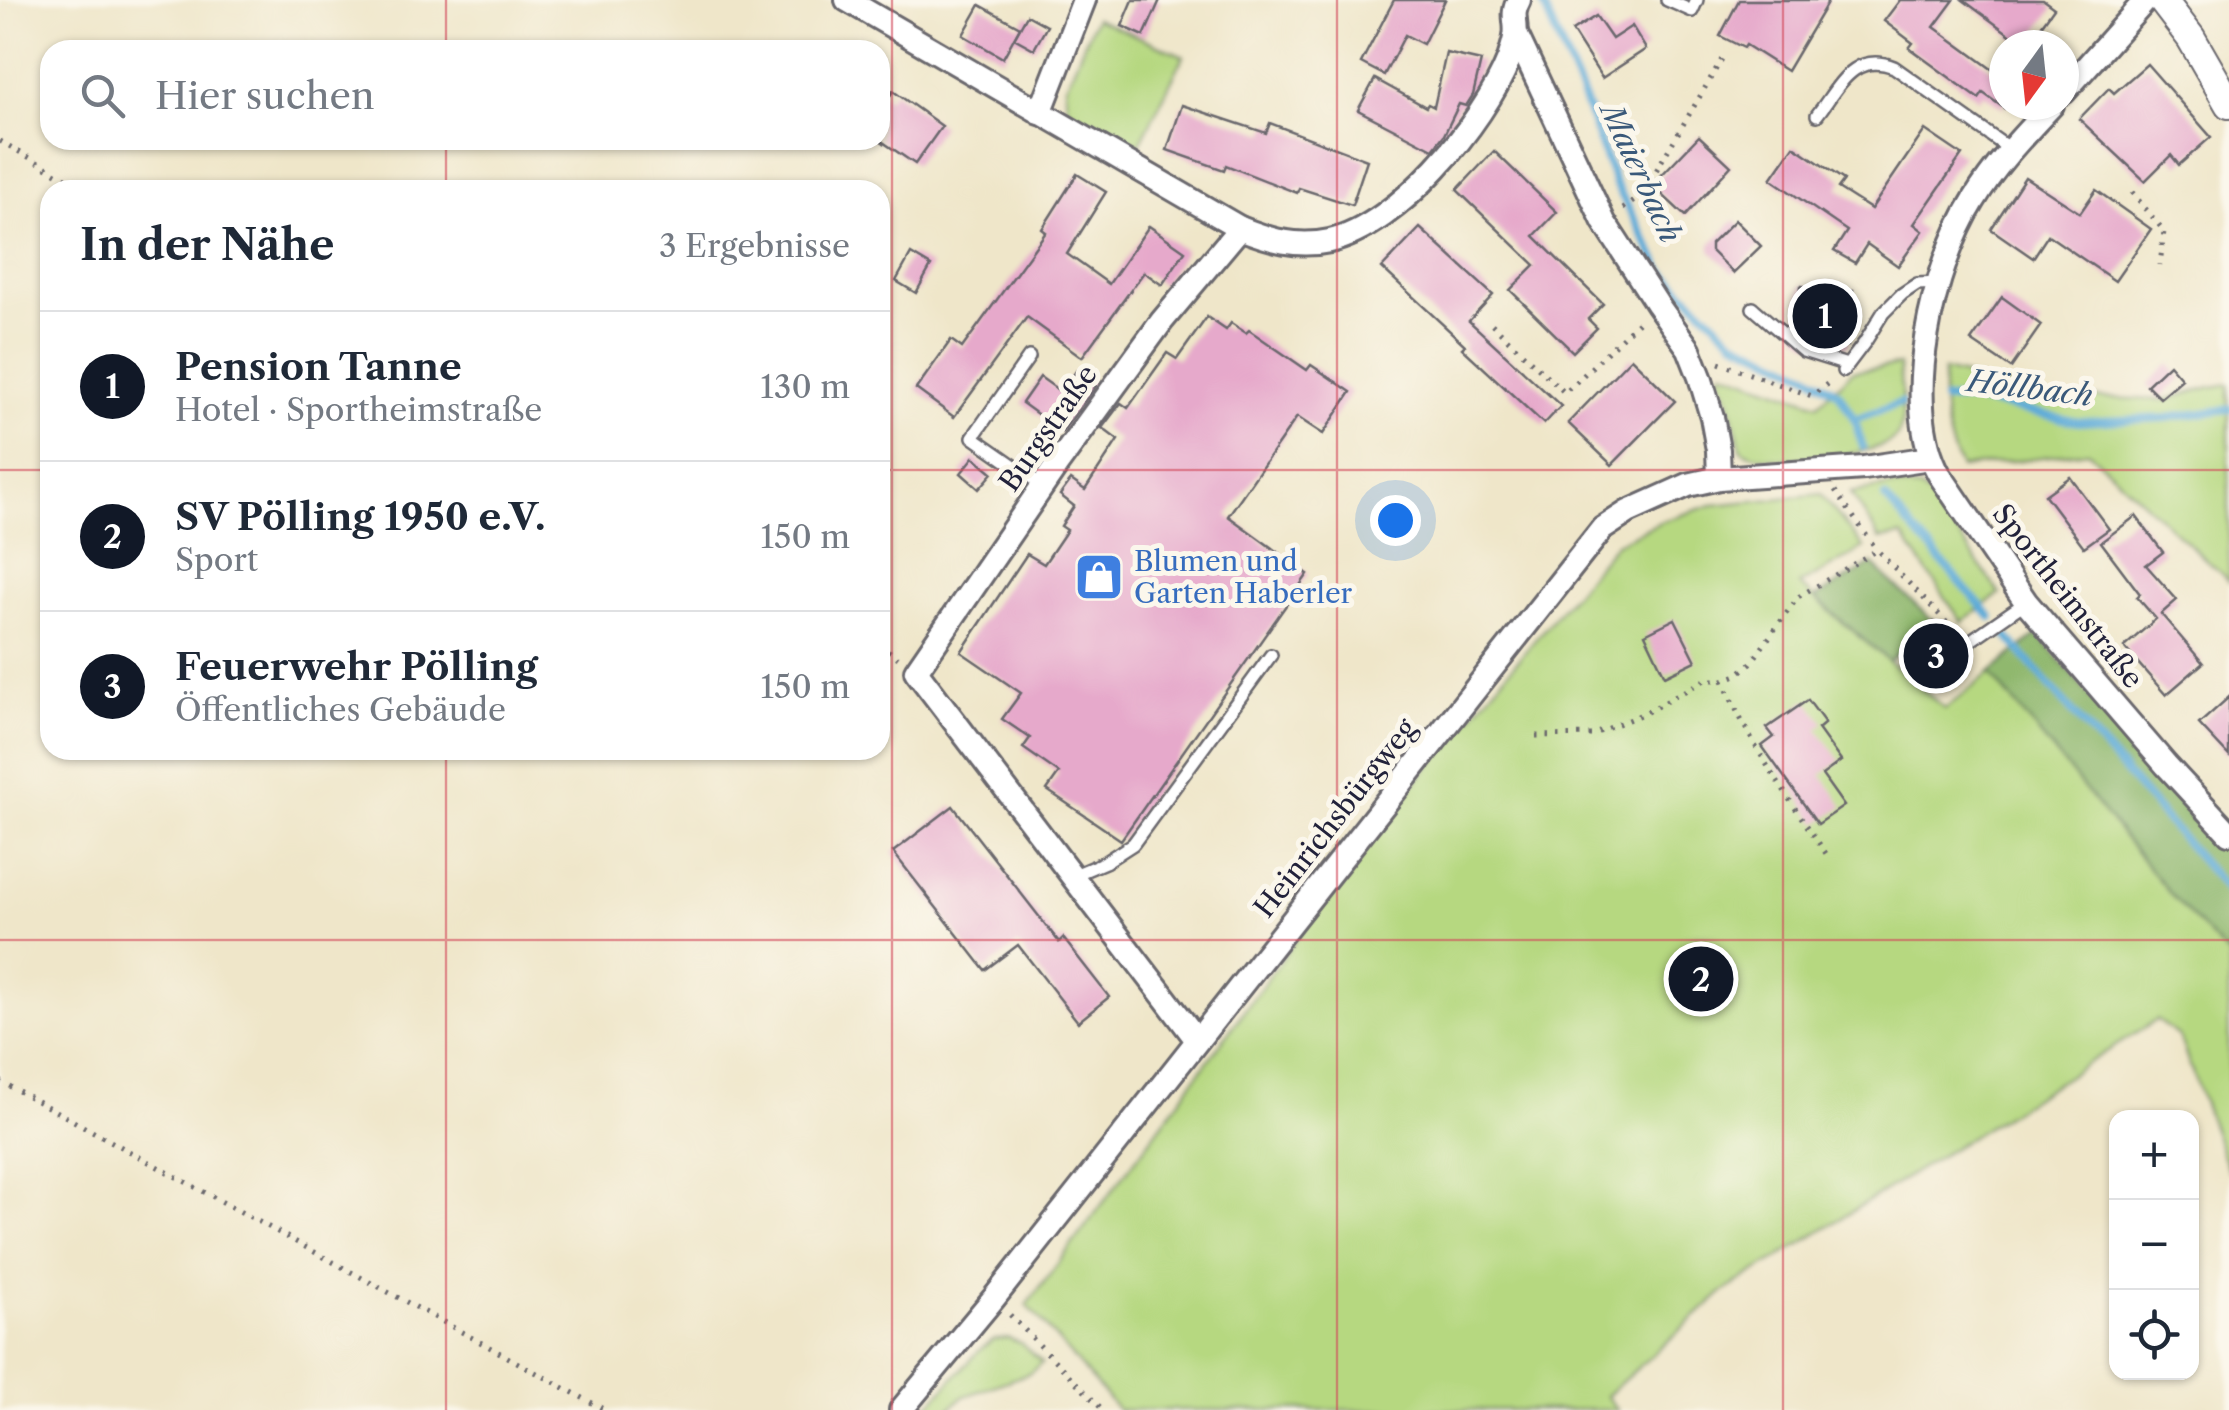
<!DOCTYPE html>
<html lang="de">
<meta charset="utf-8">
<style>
body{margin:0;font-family:"Libre Caslon Text",serif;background:#f2f2f3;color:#1f2937}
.controls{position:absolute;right:30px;bottom:30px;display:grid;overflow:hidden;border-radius:20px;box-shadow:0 2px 8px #0004}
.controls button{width:90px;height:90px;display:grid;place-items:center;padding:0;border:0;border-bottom:2px solid #e0e1e3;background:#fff;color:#1f2937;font:50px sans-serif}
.compass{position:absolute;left:1989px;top:30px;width:90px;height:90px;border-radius:50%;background:#fff;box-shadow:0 2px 8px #0004;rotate:195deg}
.you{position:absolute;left:1395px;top:520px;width:35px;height:35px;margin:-25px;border:8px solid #fff;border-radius:50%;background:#1a73e8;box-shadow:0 0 0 15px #1a73e833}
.badge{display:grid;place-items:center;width:65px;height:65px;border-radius:50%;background:#111827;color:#fff;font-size:32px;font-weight:700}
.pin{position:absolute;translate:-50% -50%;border:5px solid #fff;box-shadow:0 2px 10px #0006}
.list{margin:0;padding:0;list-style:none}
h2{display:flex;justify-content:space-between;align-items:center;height:130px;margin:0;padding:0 40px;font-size:42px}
h2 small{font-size:32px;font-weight:400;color:#747a83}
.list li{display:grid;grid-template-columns:65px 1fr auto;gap:30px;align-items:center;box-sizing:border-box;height:150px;padding:0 40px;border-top:2px solid #e0e1e3}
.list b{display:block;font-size:38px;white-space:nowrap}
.list p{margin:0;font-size:32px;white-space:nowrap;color:#747a83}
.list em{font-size:32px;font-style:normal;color:#747a83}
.icon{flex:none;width:55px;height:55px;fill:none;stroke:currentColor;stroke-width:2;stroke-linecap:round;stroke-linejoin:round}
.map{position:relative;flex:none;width:2229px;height:1410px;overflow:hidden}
.search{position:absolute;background:#fff;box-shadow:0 2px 8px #0004;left:40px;top:40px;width:850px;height:110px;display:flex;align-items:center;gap:25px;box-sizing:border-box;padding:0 35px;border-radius:30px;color:#747a83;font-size:38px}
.panel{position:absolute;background:#fff;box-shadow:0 2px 8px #0004;left:40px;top:180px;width:850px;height:580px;border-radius:30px}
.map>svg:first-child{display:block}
</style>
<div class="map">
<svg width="2229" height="1410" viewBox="0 0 2229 1410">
<rect width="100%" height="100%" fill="#fbf7ec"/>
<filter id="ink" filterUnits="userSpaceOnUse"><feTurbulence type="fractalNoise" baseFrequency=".01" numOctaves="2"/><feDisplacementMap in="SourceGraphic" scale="20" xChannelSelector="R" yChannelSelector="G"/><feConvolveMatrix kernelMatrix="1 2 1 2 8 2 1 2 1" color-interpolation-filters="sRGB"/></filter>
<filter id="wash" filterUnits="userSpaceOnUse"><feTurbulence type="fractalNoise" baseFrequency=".0048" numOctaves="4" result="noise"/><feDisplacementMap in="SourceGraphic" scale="40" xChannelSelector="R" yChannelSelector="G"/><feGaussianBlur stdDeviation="2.25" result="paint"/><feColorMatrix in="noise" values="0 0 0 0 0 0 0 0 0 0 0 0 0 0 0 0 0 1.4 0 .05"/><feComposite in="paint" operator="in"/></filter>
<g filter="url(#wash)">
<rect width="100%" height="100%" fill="#efe6c9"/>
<g fill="#b6d880" stroke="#6c7d5e" stroke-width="2.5">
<polygon points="1095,18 1184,56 1136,151 1082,119 1067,107 1065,88"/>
<path d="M1899 365C1900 383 1907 421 1898 435 1881 458 1762 468 1741 449L1729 398 1720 375 1721 372 1724 371 1818 404 1852 371Z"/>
<path d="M1943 371 2047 396 2166 400 2206 388 2229 384V581L2088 451 1961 468C1944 436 1942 407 1943 371Z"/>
<polygon points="1892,486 1920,489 1933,499 2000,594 1962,622 1903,536 1880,539 1851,493"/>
<polygon points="1821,494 1864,548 1799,585 1945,709 1990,673 2170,894 2229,956 2229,1172 2179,1036 2157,1020 1722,1293 1606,1396 1617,1410 1118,1410 1027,1305 1162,1124 1374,832 1616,543 1660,522 1712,505"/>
<polygon points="1008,1338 1022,1344 1042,1363 1030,1373 962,1397 949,1410 924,1410 981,1349 993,1340"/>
</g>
<g fill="#90b86e" stroke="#596d54" stroke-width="2.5">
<polygon points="1872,564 1934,622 1889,661 1815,598"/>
<polygon points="2038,634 2192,818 2229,856 2229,956 2170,894 1990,673"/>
</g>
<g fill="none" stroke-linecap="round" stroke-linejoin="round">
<g stroke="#5eacd8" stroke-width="8">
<polyline points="1543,5 1581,92 1615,183 1662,270 1734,340 1808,374 1839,393 1854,419 1863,447"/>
<polyline points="1944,400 1975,400 2078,422 2166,418 2229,409"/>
<polyline points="1854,419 1901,403"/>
<polyline points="1885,498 1991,617"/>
<polyline points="2006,635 2229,893"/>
</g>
</g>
<g id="blocks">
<g fill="#e6a9cb">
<polygon points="1133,0 1160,0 1144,36 1122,26"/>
<polygon points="1394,0 1445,0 1423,44 1405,35 1384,75 1361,63"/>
<polygon points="1739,0 1829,0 1787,71 1746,45 1744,48 1720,36"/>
<polygon points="1900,0 1954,0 1934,27 2004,78 2004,108 1983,93 1979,99 1909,48 1913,43 1884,21"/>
<polygon points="1963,0 2043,0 2054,8 2027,45 2024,45"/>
<polygon points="980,5 1020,27 1003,58 963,35"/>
<polygon points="1027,15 1047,26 1034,49 1014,38"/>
<polygon points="1596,16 1612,39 1632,26 1646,49 1602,78 1572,31"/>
<polygon points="1446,53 1481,61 1473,95 1466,106 1459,104 1444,135 1433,149 1358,110 1375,79 1426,107 1428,104 1434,107"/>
<polygon points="2147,64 2211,137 2179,165 2171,155 2145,181 2079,119 2109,88 2114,93"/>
<polygon points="893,91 942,126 915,164 880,140 880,93 888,99"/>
<polygon points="1182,105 1266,133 1270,123 1367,160 1352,205 1299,188 1297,193 1226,165 1224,170 1167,150"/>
<polygon points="1925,130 1962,155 1914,224 1923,231 1898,266 1867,244 1855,263 1834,251 1847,231 1771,179 1794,146 1844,180 1838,188 1871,209"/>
<polygon points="1699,136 1731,166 1685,216 1652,185"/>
<polygon points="1494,151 1557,212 1534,236 1603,304 1588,319 1597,328 1573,352 1510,290 1535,265 1457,190"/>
<polygon points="1077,174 1106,192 1067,254 1109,284 1149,226 1185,251 1162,285 1144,272 1082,357 1027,317 954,417 916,389 951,340 962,348 1046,232 1042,229"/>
<polygon points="2025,177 2080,213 2096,190 2151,229 2115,281 2048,235 2033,258 1991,229"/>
<polygon points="1735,220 1761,246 1733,273 1711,251 1711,244"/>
<polygon points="1420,228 1493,295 1469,321 1561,406 1544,424 1462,348 1465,345 1382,268"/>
<polygon points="911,254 931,266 916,293 896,281"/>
<polygon points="1801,286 1853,290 1848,346 1809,343 1797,334"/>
<polygon points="2002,297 2041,325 2011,368 1971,341"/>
<polygon points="1207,317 1226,330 1231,323 1246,333 1249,330 1307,370 1311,365 1351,392 1323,434 1297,417 1228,516 1308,574 1121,840 1047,790 1059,773 1023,748 1030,738 1002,719 1021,693 961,652 1027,554 1044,564 1067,530 1061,526 1074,506 1060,495 1071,480 1085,490 1118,440 1102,428 1121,403 1128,408 1167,353 1177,359"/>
<polygon points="1631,358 1675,401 1612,465 1568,423"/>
<polygon points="2169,364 2182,379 2160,398 2147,385"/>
<polygon points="1076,371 1096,386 1062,432 1022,403 1040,377 1061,392"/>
<polygon points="974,457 993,473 979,489 961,473"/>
<polygon points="2070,477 2109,529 2084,547 2045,495"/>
<polygon points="2136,516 2163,552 2146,565 2177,600 2161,614 2203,663 2166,695 2124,647 2156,619 2137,597 2140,594 2101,542"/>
<polygon points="1675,619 1696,661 1665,676 1645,634"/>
<polygon points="1934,622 1970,663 1938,691 1902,649"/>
<polygon points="2229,697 2229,756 2199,724"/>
<polygon points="1808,700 1825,723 1818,729 1841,761 1822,775 1844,806 1818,824 1762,746 1774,737 1767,728"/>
<polygon points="953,806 1059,942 1063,938 1109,997 1078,1022 1018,945 985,970 893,852"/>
</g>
</g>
</g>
<g filter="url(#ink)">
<use href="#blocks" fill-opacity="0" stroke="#6a676d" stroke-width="2.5"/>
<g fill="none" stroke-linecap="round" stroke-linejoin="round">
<g stroke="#6a676d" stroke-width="16">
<g id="service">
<polyline points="1667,0 1692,11 1697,0"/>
<path d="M1817 115C1839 87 1853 51 1894 67L2011 150"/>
<polyline points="1753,308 1803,351 1847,365"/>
<polyline points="1029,357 973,437 1043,486"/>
<polyline points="1843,371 1865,342 1883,313 1902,294 1917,284 1940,283"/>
<polyline points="1967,643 2026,602"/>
<polyline points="1072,876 1105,862 1133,844 1271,655"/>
</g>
</g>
<g stroke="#6a676d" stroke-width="28">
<g id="minor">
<polyline points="847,0 1240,228"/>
<polyline points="1516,34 1604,222 1657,304 1689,349 1700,377 1712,417 1718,450 1719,478"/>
<polyline points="2064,92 2146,0"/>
<path d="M2052 105C2024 135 1995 165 1974 200 1933 265 1900 404 1939 474L2026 602 2166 765 2229 833"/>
<polyline points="1040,113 1084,0"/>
<path d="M1197 1040 916 671 1057 465 1162 321 1240 228C1270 240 1297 248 1330 241 1398 226 1484 123 1509 59 1511 52 1514 44 1515 37 1518 22 1510 16 1519 0"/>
<polyline points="901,1410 994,1298 1602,529 1628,512 1688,485 1719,478 1864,468 1930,458"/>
</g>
</g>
<g stroke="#6a676d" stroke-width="32">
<polyline id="tertiary" points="2162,0 2191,38 2229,104"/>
</g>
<g stroke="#6a676d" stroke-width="5" stroke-dasharray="2.5 8" stroke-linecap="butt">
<polyline points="0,141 87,190"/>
<polyline points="2132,192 2164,231 2160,265"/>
<polyline points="1623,209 1641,196 1722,59"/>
<polyline points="1492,324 1565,393 1640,320"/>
<polyline points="1719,363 1812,396 1832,380"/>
<polyline points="1835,491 1877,550"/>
<polyline points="880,644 898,658"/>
<path d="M1723 680C1749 745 1790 800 1829 858"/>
<polyline points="1536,736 1592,735 1647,712 1705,680 1723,680 1737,675 1751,663 1798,597 1877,550 1955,631"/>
<polyline points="0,1081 605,1410"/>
<polyline points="1010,1315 1103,1410"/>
</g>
<use href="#service" stroke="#fff" stroke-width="11"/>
<use href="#minor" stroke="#fff" stroke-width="22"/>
<use href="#tertiary" stroke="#fff" stroke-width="28"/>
</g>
</g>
<path fill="none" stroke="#d1495b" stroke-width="2.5" stroke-opacity="0.55" d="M446 0V50M892 0V1410M1337 0V1410M1783 0V1410M446 140V190M0 470H50M880 470H2229M446 750V1410M0 940H2229"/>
<defs>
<g id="shop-square" transform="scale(2.5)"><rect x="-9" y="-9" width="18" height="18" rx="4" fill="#3f7fe0" stroke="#fbf7ec"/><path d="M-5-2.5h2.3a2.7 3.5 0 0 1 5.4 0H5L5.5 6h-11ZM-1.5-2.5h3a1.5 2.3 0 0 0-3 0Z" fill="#fff"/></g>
</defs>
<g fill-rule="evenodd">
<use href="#shop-square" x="1099" y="577"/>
</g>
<g text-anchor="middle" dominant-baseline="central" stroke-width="10" stroke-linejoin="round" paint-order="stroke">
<g font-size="28" fill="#22223b" stroke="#fbf7ec">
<text transform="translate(1048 428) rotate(-55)">Burgstraße</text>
<text transform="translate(2068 596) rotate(52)">Sportheimstraße</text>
<text transform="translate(1335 818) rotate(-52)">Heinrichsbürgweg</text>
</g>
<g font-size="28" fill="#366cbe" stroke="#fbf7ec" text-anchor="start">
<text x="1134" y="561">Blumen und<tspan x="1134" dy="32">Garten Haberler</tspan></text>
</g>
<g font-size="30" font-style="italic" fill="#3a597a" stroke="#fbf7ec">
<text transform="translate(1641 173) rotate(65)">Maierbach</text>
<text transform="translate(2030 388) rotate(7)">Höllbach</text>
</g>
</g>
</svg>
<div class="controls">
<button>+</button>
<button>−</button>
<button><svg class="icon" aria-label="locate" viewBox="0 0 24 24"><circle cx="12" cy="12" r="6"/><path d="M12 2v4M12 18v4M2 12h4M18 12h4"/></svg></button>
</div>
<svg class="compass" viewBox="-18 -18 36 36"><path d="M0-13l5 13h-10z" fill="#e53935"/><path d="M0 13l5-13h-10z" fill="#747a83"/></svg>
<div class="you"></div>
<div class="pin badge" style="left:1825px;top:316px">1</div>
<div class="pin badge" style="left:1701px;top:979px">2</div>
<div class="pin badge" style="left:1936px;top:656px">3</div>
<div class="search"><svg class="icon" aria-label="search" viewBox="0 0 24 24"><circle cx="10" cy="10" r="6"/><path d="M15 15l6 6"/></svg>Hier suchen</div>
<section class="panel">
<h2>In der Nähe<small>3 Ergebnisse</small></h2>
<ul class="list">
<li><span class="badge">1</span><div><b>Pension Tanne</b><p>Hotel · Sportheimstraße</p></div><em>130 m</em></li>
<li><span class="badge">2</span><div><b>SV Pölling 1950 e.V.</b><p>Sport</p></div><em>150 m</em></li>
<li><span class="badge">3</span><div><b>Feuerwehr Pölling</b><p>Öffentliches Gebäude</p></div><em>150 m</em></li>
</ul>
</section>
</div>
